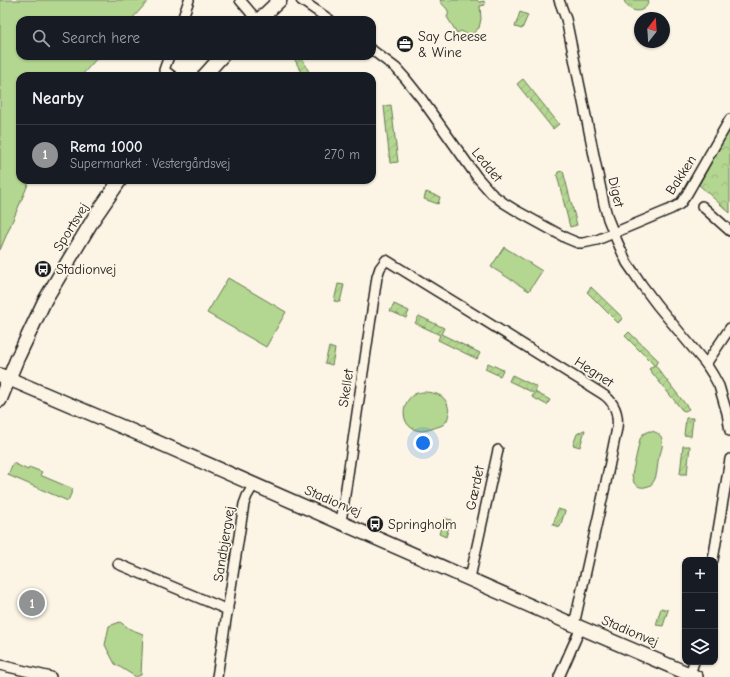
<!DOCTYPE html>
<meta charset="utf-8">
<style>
body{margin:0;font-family:"Comic Neue",sans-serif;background:#242831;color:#f1f3f6}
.controls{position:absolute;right:12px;bottom:12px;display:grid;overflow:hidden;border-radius:8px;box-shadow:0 1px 3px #0004}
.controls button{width:36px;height:36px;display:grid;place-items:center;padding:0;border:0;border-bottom:1px solid #363941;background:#171b24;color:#f1f3f6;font:20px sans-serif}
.compass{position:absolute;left:634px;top:12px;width:36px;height:36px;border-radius:50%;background:#171b24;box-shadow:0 1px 3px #0004;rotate:17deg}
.you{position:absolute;left:423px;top:443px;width:14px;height:14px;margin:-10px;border:3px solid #fff;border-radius:50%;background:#1a73e8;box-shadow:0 0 0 6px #1a73e833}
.badge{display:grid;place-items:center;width:26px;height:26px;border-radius:50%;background:#919294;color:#fff;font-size:13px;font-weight:700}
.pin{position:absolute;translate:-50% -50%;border:2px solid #fff;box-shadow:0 1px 4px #0006}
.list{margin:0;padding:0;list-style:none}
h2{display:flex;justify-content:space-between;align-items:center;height:52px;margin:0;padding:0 16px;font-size:17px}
h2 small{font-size:13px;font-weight:400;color:#9ea1a6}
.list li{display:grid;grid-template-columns:26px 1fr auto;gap:12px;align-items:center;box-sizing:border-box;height:60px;padding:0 16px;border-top:1px solid #363941}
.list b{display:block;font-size:15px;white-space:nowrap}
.list p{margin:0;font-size:13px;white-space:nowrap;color:#9ea1a6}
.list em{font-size:13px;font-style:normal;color:#9ea1a6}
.icon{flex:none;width:22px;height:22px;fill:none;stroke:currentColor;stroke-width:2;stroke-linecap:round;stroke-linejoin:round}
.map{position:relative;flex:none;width:730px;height:677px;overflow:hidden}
.search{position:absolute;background:#171b24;box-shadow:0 1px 3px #0004;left:16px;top:16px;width:360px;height:44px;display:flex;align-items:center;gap:10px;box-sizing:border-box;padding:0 14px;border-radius:12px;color:#9ea1a6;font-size:15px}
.panel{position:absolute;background:#171b24;box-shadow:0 1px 3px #0004;left:16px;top:72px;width:360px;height:112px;border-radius:12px}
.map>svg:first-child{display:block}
</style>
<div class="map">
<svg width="730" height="677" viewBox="0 0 730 677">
<defs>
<pattern id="grass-tufts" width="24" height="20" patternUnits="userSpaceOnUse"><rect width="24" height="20" fill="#b3d690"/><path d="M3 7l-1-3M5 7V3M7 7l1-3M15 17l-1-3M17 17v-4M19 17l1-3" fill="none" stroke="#99b77c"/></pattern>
<pattern id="forest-crowns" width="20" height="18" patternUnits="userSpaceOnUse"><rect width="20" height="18" fill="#b3d690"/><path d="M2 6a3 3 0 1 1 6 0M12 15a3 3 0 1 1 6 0" fill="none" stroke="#99b77c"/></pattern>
<pattern id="garden-furrows" width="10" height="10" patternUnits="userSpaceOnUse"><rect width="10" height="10" fill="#b3d690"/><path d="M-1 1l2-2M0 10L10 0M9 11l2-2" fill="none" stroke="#99b77c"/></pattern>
</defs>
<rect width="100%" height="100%" fill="#fcf5e5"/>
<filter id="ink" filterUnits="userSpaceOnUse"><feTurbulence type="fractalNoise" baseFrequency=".025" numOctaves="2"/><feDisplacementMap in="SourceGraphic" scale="8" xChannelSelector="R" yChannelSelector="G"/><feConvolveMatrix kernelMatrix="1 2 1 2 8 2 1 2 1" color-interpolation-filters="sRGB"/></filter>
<g filter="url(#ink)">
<path fill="url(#grass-tufts)" stroke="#687956" d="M624 0H649C646 15 628 14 624 0Z"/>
<polygon fill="url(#forest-crowns)" stroke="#687956" points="730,128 730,213 699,185"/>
<g fill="#b3d690" stroke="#687956">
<polygon points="0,0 149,0 131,20 20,20 20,56 99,56 81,76 20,76 20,180 30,180 0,250"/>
<path d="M440 0H477L479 2 484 1 485 5 480 6 481 19 479 28 476 30 473 35 471 36 461 31 457 33 447 17C452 9 442 7 440 0Z"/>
<polygon points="504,247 542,271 529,291 491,267"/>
<polygon points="228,278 286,312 266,347 207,313"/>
<path d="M423 392C429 392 436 393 441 396 451 402 452 423 440 426 434 428 427 431 422 431 398 430 400 399 417 393 417 393 422 392 423 392Z"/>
<path d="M649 431C654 431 660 433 662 439 664 445 660 454 658 461 657 470 657 486 645 487 640 488 637 486 634 483L632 475 640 439 643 434Z"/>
<polygon points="13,463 28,470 29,467 42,472 40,475 73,489 68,501 8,475"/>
<polygon points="120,622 130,629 143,634 141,675 136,677 115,664 105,645 109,626"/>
</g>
<g fill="url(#garden-furrows)" stroke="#687956">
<polygon points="520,12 528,15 522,29 515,27"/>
<polygon points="293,56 301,56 310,74 306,76 303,76"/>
<polygon points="523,79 559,124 553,129 517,84"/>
<polygon points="391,105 398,162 390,163 384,106"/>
<polygon points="563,171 577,225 570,227 557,175 558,172"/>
<polygon points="426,192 440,197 438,204 424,199"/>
<polygon points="338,284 344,285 340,302 334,301"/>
<polygon points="591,287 623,318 618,323 587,292"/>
<polygon points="394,304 409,311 406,318 390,311"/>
<polygon points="419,316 444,328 441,334 480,353 477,359 438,340 440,335 415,323"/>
<polygon points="629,332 659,361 655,365 689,409 685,411 682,410 649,369 654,365 625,336"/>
<polygon points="329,347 335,349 332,365 325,363"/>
<polygon points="488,363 503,370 500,376 485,369"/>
<polygon points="512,375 537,387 535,392 550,400 547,405 532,397 534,393 509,381"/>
<polygon points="686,418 693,418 691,436 684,435"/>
<polygon points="584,430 585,430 580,447 573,445 577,434"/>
<polygon points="683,446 690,446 687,474 680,474"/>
<polygon points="558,509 565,511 560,527 553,525"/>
<polygon points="444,518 451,520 446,537 439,534"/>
<polygon points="661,608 668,610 663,626 656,625"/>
</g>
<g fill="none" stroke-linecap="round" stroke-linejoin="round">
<g stroke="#1c1c1c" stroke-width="12">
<g id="street">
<polyline points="240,0 257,20"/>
<polyline points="301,0 330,20"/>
<polyline points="559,0 566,19 604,204 608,219 617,241 627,263 634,273 642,285 657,305 706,364 713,375 719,386 727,413 730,431"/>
<polyline points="182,20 189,0"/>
<polyline points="372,50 396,68 405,78 421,98 477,177 492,194 504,203 517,211 566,238 578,243 583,243 597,240 671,209 680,204 687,194 730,119"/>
<polyline points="169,56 164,70 172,76"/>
<polyline points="702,206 730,231"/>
<polyline points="706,364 730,328"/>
<path d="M341 522 377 277 380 268 386 260 469 311 601 393C614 401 619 412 617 428L606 482 574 625"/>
<polyline points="713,560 730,459"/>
<polyline points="118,564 228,610"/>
<polyline points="470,578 498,450"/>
<polyline points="0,665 51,677"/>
<polyline points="690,674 694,662"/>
<polyline points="217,677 244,504 247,496 254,484"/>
<polyline points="559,677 581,627"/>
</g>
</g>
<g stroke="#1c1c1c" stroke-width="16">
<g id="secondary">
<polyline points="259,20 280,0"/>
<polyline points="204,76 222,56"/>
<polyline points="0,375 132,431 565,621 696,677"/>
<polyline points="0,400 17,359 45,300 94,218 120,180"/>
</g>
</g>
<use href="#street" stroke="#fcf5e5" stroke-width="9"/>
<use href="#secondary" stroke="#fcf5e5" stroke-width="13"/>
</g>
</g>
<defs>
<g id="office-disc" transform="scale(0.9)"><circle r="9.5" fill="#1c1c1c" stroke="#fcf5e5"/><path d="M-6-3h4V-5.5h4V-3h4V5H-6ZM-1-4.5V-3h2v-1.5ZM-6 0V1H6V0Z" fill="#fff"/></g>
<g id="bus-disc" transform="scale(0.9)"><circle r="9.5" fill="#1c1c1c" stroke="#fcf5e5"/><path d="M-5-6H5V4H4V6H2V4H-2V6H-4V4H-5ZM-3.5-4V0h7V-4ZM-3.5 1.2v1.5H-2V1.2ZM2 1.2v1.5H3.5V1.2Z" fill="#fff"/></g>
</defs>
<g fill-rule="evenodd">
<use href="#office-disc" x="405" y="44"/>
<use href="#bus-disc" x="43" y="269"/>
<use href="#bus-disc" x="375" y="524"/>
</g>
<g text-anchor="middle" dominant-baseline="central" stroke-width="3.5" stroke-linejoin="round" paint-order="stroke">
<g font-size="14" fill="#1c1c1c" stroke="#fcf5e5" text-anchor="start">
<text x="418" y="36">Say Cheese<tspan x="418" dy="16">&amp; Wine</tspan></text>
<text x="56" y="269">Stadionvej</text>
<text x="388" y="524">Springholm</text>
</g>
<g font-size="14" fill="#1c1c1c" stroke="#fcf5e5">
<text transform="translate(487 165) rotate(51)">Leddet</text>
<text transform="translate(681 175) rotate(-57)">Bakken</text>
<text transform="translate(616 192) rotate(77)">Diget</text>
<text transform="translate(71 227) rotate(-58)">Sportsvej</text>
<text transform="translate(594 372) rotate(33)">Hegnet</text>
<text transform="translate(346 388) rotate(-81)">Skellet</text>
<text transform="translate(475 488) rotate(-78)">Gærdet</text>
<text transform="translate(333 501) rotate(23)">Stadionvej</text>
<text transform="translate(224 544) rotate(-81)">Sandbjergvej</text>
<text transform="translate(630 631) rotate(23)">Stadionvej</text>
</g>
</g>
</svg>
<div class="controls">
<button>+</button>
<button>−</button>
<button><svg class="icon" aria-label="layers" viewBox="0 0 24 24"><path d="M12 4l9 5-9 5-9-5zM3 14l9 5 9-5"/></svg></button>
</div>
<svg class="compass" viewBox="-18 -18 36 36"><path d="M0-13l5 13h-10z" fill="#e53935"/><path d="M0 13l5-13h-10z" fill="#9ea1a6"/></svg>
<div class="you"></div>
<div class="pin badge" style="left:32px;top:603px">1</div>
<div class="search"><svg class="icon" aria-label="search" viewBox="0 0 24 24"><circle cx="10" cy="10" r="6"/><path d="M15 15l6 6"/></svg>Search here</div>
<section class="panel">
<h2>Nearby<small></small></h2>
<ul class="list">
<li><span class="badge">1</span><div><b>Rema 1000</b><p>Supermarket · Vestergårdsvej</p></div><em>270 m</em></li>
</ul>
</section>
</div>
